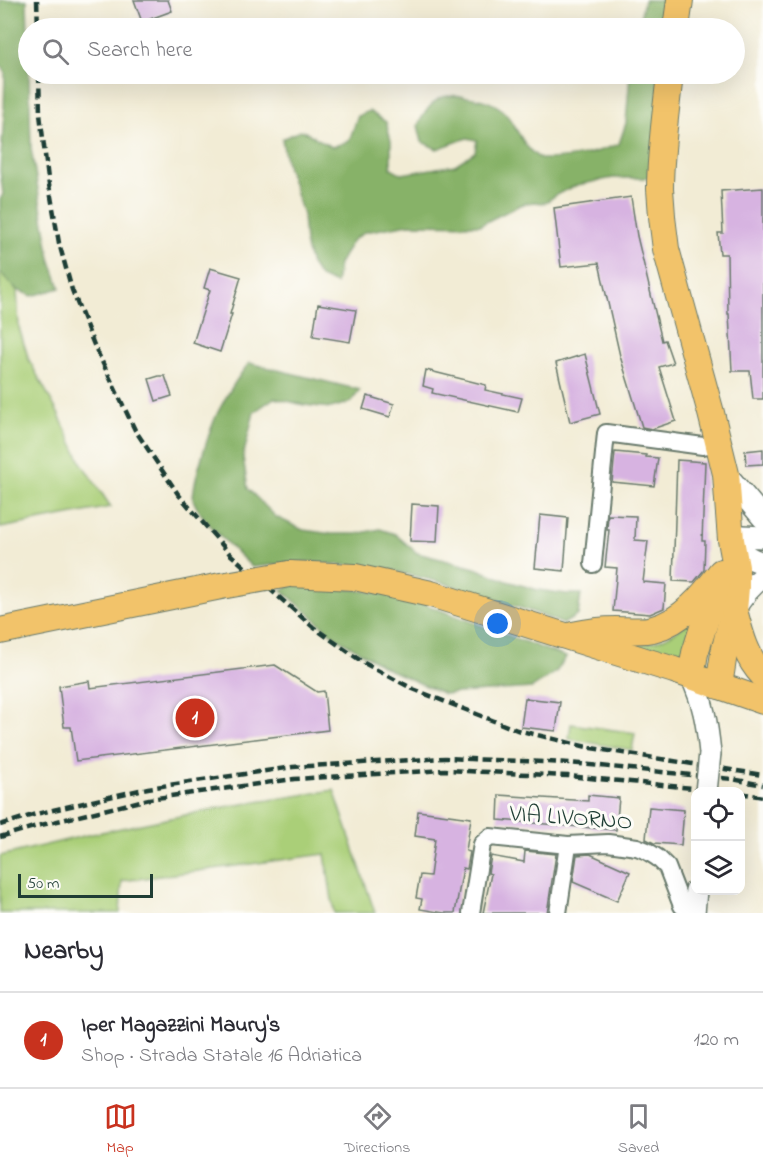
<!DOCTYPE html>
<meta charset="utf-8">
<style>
body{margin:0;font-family:"Indie Flower",sans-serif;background:#f7f7f7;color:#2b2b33}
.controls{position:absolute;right:18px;bottom:18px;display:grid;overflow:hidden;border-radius:12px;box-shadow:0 6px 24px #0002}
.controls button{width:54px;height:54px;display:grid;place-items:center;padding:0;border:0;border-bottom:2px solid #e1e1e2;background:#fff;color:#2b2b33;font:30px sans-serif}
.scale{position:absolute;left:18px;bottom:15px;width:135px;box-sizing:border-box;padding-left:6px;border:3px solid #1f3d34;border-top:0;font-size:16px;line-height:21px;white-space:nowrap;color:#1f3d34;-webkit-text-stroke:4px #fdfcf7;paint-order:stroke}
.you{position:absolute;left:498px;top:624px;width:21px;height:21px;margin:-15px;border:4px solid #fff;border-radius:50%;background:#1a73e8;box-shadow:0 0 0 9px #1a73e833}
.badge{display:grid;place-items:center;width:39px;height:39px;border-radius:50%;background:#c8321e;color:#fff;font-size:20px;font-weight:700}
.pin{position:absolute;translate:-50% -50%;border:3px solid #fff;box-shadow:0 2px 6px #0006}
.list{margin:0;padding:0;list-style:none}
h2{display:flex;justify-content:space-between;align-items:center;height:78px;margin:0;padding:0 24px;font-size:26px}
h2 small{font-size:20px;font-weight:400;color:#7c7c81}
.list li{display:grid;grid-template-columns:39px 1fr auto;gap:18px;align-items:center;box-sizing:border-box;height:96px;padding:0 24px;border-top:2px solid #e1e1e2}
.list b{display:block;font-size:22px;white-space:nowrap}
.list p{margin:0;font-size:20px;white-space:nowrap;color:#7c7c81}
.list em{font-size:20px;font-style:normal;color:#7c7c81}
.icon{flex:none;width:33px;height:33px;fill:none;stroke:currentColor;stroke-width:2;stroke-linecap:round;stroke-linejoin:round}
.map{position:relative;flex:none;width:763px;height:913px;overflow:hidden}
.search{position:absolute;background:#fff;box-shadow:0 6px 24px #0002;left:18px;right:18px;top:18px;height:66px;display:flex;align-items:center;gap:15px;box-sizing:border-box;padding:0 21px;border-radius:33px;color:#7c7c81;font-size:22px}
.sheet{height:174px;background:#fff}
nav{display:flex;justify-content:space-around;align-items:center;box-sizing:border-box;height:84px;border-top:2px solid #e1e1e2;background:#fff;font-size:16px;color:#7c7c81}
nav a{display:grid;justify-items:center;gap:3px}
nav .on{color:#c8321e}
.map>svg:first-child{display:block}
</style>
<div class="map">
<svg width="763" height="913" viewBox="0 0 763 913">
<rect width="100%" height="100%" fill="#fdfcf7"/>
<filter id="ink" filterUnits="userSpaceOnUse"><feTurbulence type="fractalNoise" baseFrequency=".0167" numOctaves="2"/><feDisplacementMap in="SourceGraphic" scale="12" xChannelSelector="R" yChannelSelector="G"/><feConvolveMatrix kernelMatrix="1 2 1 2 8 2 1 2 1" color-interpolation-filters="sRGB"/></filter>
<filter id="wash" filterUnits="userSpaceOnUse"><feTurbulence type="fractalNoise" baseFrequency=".008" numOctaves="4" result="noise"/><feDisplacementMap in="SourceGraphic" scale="24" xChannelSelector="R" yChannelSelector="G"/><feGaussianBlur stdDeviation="1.35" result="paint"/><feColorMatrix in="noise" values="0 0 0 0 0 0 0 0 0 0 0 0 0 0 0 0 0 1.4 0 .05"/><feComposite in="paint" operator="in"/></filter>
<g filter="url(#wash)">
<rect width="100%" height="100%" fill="#f2ecd5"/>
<g fill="#aacf78" stroke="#648656" stroke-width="1.5">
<polygon points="0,272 17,290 19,328 29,360 57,411 82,464 111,507 0,528"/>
<path d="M700 614 684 666 618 645C626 644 634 645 642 644 665 642 682 627 700 614Z"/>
<polygon points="571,724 635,733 632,750 569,739"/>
<polygon points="334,790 375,913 334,913 325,854 122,881 120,913 0,913 0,856 92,834 230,806"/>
</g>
<g fill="#87b268" stroke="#53784e" stroke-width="1.5">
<polygon points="0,0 27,0 31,149 50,258 60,288 32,296 17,290 0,272 0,200 3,194 0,170 4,115 5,72 0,63"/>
<polygon points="644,0 680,0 676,28 638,28"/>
<path d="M630 74H670L649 178H613L577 185 556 195 545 203 533 202 520 205 480 225 409 224 365 232 352 241 339 264 336 284 320 277 311 265 305 243 303 215 286 162 282 139 302 130 332 147 349 141 358 116 369 111 386 122 391 141V168L402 174 455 165 475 152 477 140 467 138 437 149 422 142 418 125C423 115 429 105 438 99 451 91 489 99 500 108 514 120 518 137 530 150 532 153 537 156 540 159 571 159 590 155 619 144L626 123Z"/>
<path d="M249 363 360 390 351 402 331 408 304 405 274 398 254 412 243 457 248 489 276 517 303 530 332 534H356L380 529 395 534 417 553 475 568 507 581 538 590 567 594H581L578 615 563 624 533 612 444 583 381 568 305 562 252 567C235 550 204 524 194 502 189 491 212 423 219 410 228 393 237 378 249 363Z"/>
<polygon points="296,583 400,595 566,657 556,672 532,688 444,694 388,669 334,636 282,590"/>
</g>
<g id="blocks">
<g fill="#d7b3e1">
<polygon points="134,0 168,0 172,11 142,22"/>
<polygon points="763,188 763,399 753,399 750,371 732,371 729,314 728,314 727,254 720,254 718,233 723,233 721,191"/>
<polygon points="631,197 637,236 662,341 665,340 673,363 659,367 676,421 652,429 642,427 620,356 599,263 561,267 554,208"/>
<polygon points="210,268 241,277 230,314 232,314 220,352 193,343 210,290 204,288"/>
<polygon points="318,304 356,310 350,342 313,336"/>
<polygon points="585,354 600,414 570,422 556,363"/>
<polygon points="426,370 486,385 485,390 522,398 518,412 432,393 433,389 423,386"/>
<polygon points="159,376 165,376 172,396 156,401 149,379"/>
<polygon points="367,396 394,404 390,417 363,409"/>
<polygon points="763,449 763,464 746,465 745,451"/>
<polygon points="615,452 646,455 646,457 658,458 654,486 612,482"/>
<polygon points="677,460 705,462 702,541 705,541 704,570 694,582 673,581"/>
<polygon points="412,504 439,506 437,542 410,541"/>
<polygon points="540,515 568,518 564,571 535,568"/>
<polygon points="608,515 636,516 635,540 648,541 643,582 666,584 664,608 650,614 613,611 617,568 605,567 609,530 607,530"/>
<polygon points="275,665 317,692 324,691 328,730 76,761 71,727 64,727 59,686 89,681 90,688"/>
<polygon points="525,698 560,702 556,731 521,727"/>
<polygon points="499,795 588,801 588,795 619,798 616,830 498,820"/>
<polygon points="649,807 684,810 681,845 654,843 646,839"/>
<polygon points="418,811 471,818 466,851 470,852 467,869 463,868 455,913 444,913 420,909 422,899 416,898 420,875 430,876 435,839 415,836"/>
<polygon points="525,851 556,854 547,913 483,913 491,874 488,873 491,856 524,862"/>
<polygon points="590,854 630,872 617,901 573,882 577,855"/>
</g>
</g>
</g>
<g filter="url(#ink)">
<use href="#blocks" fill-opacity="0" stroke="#697a6c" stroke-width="1.5"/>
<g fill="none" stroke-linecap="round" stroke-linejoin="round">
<g stroke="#697a6c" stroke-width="20">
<g id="minor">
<polyline points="593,564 606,433 703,446 719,443"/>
<polyline points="471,913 482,844 490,837 568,845 608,843 637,847 647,851 658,858 667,867 682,906 694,912"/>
<polyline points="558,913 568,845"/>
</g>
</g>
<g stroke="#697a6c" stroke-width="24">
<g id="tertiary">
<polyline points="726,474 763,518"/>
<path d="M763 537 743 536 731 540C742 553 746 558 763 563"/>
<path d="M734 610C742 597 750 586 763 577"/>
<path d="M691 676C704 704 707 723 710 753"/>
<polyline points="694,913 696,890"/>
</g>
</g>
<g stroke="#697a6c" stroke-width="28">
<g id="primary">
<polyline points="676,28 680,0"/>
<path d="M670 74C666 112 660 151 660 189 661 209 663 229 666 249L711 413 726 474 731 540 736 567V587L734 610 724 653 719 686"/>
<polyline points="289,574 355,577 431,594 674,670 763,701"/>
<path d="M734 610C740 633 746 658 763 675"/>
<polyline points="0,631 221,586"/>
<path d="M573 635C587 632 601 630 616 630 628 630 641 632 653 629 682 622 704 595 721 572"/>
<polyline points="691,676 695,653 717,583"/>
</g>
</g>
<use href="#minor" stroke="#fff" stroke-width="16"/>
<use href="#tertiary" stroke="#fff" stroke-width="21"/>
<use href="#primary" stroke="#f2c36a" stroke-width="26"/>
<g stroke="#1f3d34" stroke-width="4.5" stroke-dasharray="9 4.5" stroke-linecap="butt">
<polyline points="37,0 38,28"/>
<polyline points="39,74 40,114 48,179 59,243 72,290 94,345 135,430 178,494 230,554 313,627 364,663 413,689 517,730 591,748 763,775"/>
<polyline points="740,793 763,797"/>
<polyline points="0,825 36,814 148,788 293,767 445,758 570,763 732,779 763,785"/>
<polyline points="0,837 37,826 149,799 294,779 445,770 568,776 734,792"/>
</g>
<g stroke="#697a6c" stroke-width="24" stroke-linecap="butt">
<polyline id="tertiary-bridge" points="706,792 710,753"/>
</g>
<g stroke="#697a6c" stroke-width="28" stroke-linecap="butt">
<polyline id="primary-bridge" points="221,586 289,574"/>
</g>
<use href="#tertiary-bridge" stroke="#fff" stroke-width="21"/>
<use href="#primary-bridge" stroke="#f2c36a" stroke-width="26"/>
</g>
</g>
<g text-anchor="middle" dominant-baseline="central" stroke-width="6" stroke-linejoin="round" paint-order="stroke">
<g font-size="24" fill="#1f3d34" stroke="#fdfcf7">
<text transform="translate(571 819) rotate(4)">VIA LIVORNO</text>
</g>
</g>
</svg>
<div class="controls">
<button><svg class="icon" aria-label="locate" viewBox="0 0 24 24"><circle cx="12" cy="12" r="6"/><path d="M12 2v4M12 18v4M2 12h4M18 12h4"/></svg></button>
<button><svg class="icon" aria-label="layers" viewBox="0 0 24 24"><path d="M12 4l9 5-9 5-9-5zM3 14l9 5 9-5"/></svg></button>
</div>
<div class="scale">50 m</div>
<div class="you"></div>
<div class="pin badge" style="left:195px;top:718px">1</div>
<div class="search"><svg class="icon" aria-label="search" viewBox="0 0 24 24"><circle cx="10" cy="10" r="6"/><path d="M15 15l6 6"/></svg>Search here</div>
</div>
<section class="sheet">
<h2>Nearby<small></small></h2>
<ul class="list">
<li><span class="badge">1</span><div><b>Iper Magazzini Maury's</b><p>Shop · Strada Statale 16 Adriatica</p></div><em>120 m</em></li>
</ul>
</section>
<nav>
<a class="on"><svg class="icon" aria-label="map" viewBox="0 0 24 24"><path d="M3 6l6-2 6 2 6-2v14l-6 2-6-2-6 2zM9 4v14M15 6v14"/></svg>Map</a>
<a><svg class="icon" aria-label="directions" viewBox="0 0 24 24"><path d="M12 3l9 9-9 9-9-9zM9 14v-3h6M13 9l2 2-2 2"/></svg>Directions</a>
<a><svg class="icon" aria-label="saved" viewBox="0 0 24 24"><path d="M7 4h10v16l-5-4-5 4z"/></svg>Saved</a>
</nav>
